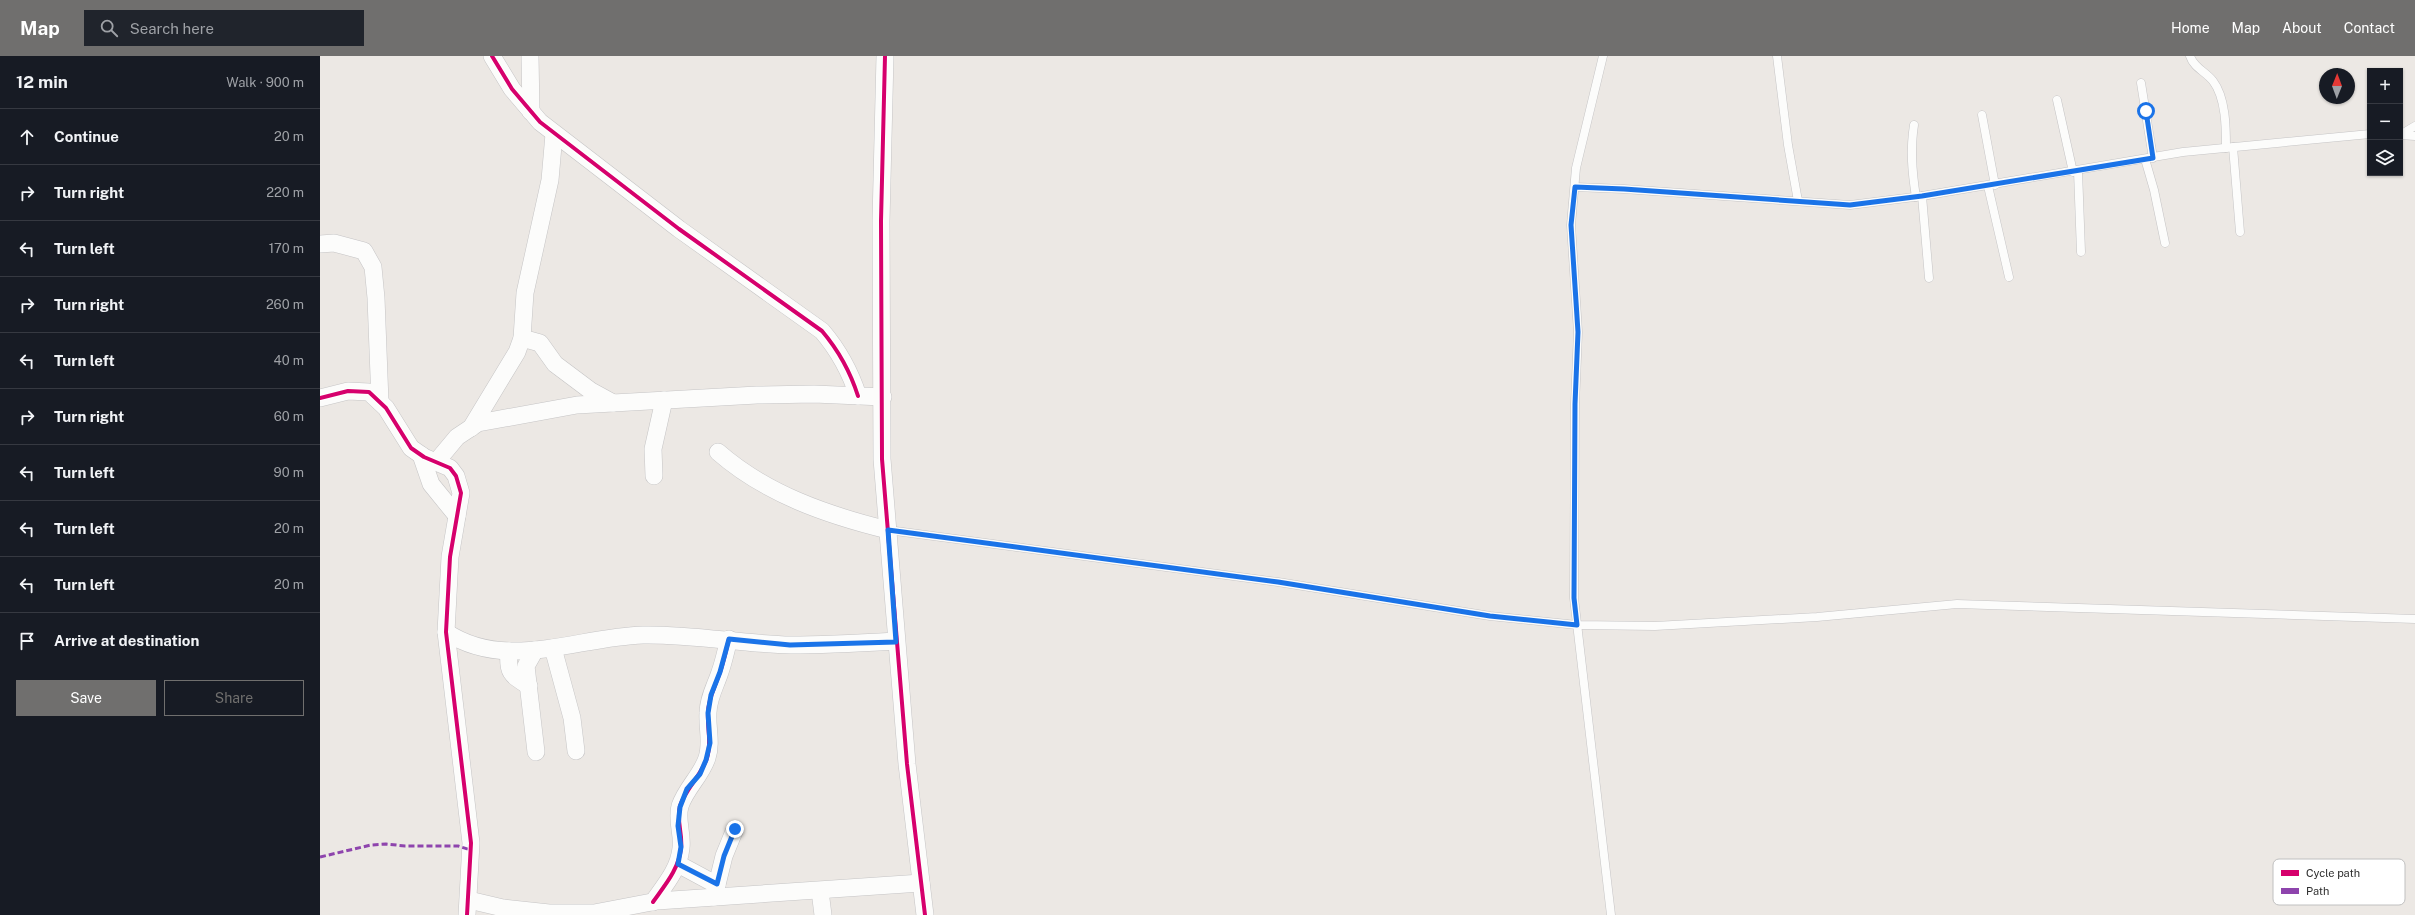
<!DOCTYPE html>
<meta charset="utf-8">
<style>
body{margin:0;font-family:"Public Sans",sans-serif;background:#20242c;color:#f1f3f6}
.controls{position:absolute;right:12px;top:12px;display:grid;overflow:hidden;border-radius:0px;box-shadow:0 1px 3px #0004}
.controls button{width:36px;height:36px;display:grid;place-items:center;padding:0;border:0;border-bottom:1px solid #363941;background:#171b24;color:#f1f3f6;font:20px sans-serif}
.compass{position:absolute;left:1999px;top:12px;width:36px;height:36px;border-radius:50%;background:#171b24;box-shadow:0 1px 3px #0004;rotate:1deg}
.stop{position:absolute;width:12px;height:12px;margin:-9px;border:3px solid #1a73e8;border-radius:50%;background:#fff}
.stop.end{background:#1a73e8;border-color:#fff;box-shadow:0 1px 4px #0008}
.list{margin:0;padding:0;list-style:none}
h2{display:flex;justify-content:space-between;align-items:center;height:52px;margin:0;padding:0 16px;font-size:17px}
h2 small{font-size:13px;font-weight:400;color:#9ea1a6}
.list li{display:grid;grid-template-columns:26px 1fr auto;gap:12px;align-items:center;box-sizing:border-box;height:56px;padding:0 16px;border-top:1px solid #363941}
.list b{display:block;font-size:15px;white-space:nowrap}
.list em{font-size:13px;font-style:normal;color:#9ea1a6}
.actions{display:flex;gap:8px;padding:12px 16px}
.actions a{flex:1;padding:9px 0;border:1px solid #706f6e;border-radius:0px;text-align:center;font-size:14px;color:#706f6e}
.actions .main{background:#706f6e;color:#fff}
.icon{flex:none;width:22px;height:22px;fill:none;stroke:currentColor;stroke-width:2;stroke-linecap:round;stroke-linejoin:round}
.map{position:relative;flex:none;width:2095px;height:859px;overflow:hidden}
header{display:flex;align-items:center;gap:24px;box-sizing:border-box;height:56px;padding:0 20px;background:#706f6e;color:#fff}
header strong{font-size:19px}
nav{display:flex;gap:22px;margin-inline-start:auto;font-size:14px}
.search{width:280px;height:36px;background:#20242c;display:flex;align-items:center;gap:10px;box-sizing:border-box;padding:0 14px;border-radius:0px;color:#9ea1a6;font-size:15px}
main{display:flex}
aside{flex:1;background:#171b24}
.map>svg:first-child{display:block}
</style>
<header>
<strong>Map</strong>
<div class="search"><svg class="icon" aria-label="search" viewBox="0 0 24 24"><circle cx="10" cy="10" r="6"/><path d="M15 15l6 6"/></svg>Search here</div>
<nav><a>Home</a><a>Map</a><a>About</a><a>Contact</a></nav>
</header>
<main>
<aside>
<h2>12 min<small>Walk · 900 m</small></h2>
<ul class="list">
<li><svg class="icon" aria-label="ahead" viewBox="0 0 24 24"><path d="M12 20V5M6 11l6-6 6 6"/></svg><div><b>Continue</b></div><em>20 m</em></li>
<li><svg class="icon" aria-label="right" viewBox="0 0 24 24"><path d="M7 20v-9h11M14 6l5 5-5 5"/></svg><div><b>Turn right</b></div><em>220 m</em></li>
<li><svg class="icon" aria-label="left" viewBox="0 0 24 24"><path d="M17 20v-9H6M10 6l-5 5 5 5"/></svg><div><b>Turn left</b></div><em>170 m</em></li>
<li><svg class="icon" aria-label="right" viewBox="0 0 24 24"><path d="M7 20v-9h11M14 6l5 5-5 5"/></svg><div><b>Turn right</b></div><em>260 m</em></li>
<li><svg class="icon" aria-label="left" viewBox="0 0 24 24"><path d="M17 20v-9H6M10 6l-5 5 5 5"/></svg><div><b>Turn left</b></div><em>40 m</em></li>
<li><svg class="icon" aria-label="right" viewBox="0 0 24 24"><path d="M7 20v-9h11M14 6l5 5-5 5"/></svg><div><b>Turn right</b></div><em>60 m</em></li>
<li><svg class="icon" aria-label="left" viewBox="0 0 24 24"><path d="M17 20v-9H6M10 6l-5 5 5 5"/></svg><div><b>Turn left</b></div><em>90 m</em></li>
<li><svg class="icon" aria-label="left" viewBox="0 0 24 24"><path d="M17 20v-9H6M10 6l-5 5 5 5"/></svg><div><b>Turn left</b></div><em>20 m</em></li>
<li><svg class="icon" aria-label="left" viewBox="0 0 24 24"><path d="M17 20v-9H6M10 6l-5 5 5 5"/></svg><div><b>Turn left</b></div><em>20 m</em></li>
<li><svg class="icon" aria-label="arrive" viewBox="0 0 24 24"><path d="M6 21V4h12l-3 4 3 4H6"/></svg><div><b>Arrive at destination</b></div></li>
</ul>
<div class="actions"><a class="main">Save</a><a>Share</a></div>
</aside>
<div class="map">
<svg width="2095" height="859" viewBox="0 0 2095 859">
<rect width="100%" height="100%" fill="#ece8e4"/>
<g fill="none" stroke-linecap="round" stroke-linejoin="round">
<g stroke="#c5c4c5" stroke-width="9">
<g id="lane">
<polyline points="1283,0 1256,112 1251,169 1258,276 1255,348 1254,542 1291,859"/>
<polyline points="1457,0 1468,89 1478,145"/>
<path d="M1870 0C1874 12 1885 15 1893 25 1906 42 1906 72 1906 92"/>
<polyline points="1821,27 1833,102"/>
<polyline points="1737,44 1753,116"/>
<polyline points="1662,59 1675,129"/>
<path d="M1594 69C1590 94 1592 116 1596 141"/>
<polyline points="2080,79 2095,70"/>
<polyline points="2080,79 2095,80"/>
<polyline points="1913,91 1920,176"/>
<polyline points="1825,103 1834,134 1845,187"/>
<polyline points="1758,115 1761,196"/>
<polyline points="1668,130 1689,221"/>
<polyline points="1255,131 1304,133 1530,149 1602,140 1863,96 2050,78"/>
<polyline points="1602,140 1609,222"/>
<polyline points="568,474 958,526 1170,560 1257,569 1335,570 1497,561 1637,548 2095,563"/>
</g>
</g>
<g stroke="#c5c4c5" stroke-width="18">
<g id="street">
<path d="M172 0 192 33 220 66 359 173 502 275C519 295 530 315 538 340"/>
<polyline points="210,0 211,56"/>
<polyline points="565,0 561,165 562,403 587,708 605,859"/>
<polyline points="0,188 14,187 44,195 53,211 56,242 60,346"/>
<polyline points="202,282 220,287 235,308 271,335 293,347"/>
<polyline points="0,342 28,335 49,336 66,352 91,392 104,401 130,412 136,420 141,437 130,501 126,576 151,787 147,859"/>
<polyline points="151,372 197,296 202,282 205,237 230,124 234,78"/>
<path d="M398 396C446 438 507 459 568 474"/>
<polyline points="101,399 111,428 137,460"/>
<polyline points="117,405 137,381 158,367 257,349 437,339 494,338 563,341"/>
<polyline points="334,420 333,393 344,344"/>
<path d="M126 576C186 616 257 581 323 579 372 578 422 588 471 589 506 589 541 587 576 585"/>
<polyline points="233,592 252,662 256,695"/>
<polyline points="215,594 206,610 216,696"/>
<path d="M189 595C187 617 191 619 209 630"/>
<polyline points="358,808 397,829"/>
<polyline points="500,835 503,859"/>
<polyline points="394,841 404,800 415,773"/>
<polyline points="149,844 183,852 229,857 274,857 337,845 601,827"/>
<path d="M333 846C345 829 359 813 361 792 363 778 356 765 360 750 366 732 381 720 387 702 392 686 387 673 388 657 388 642 396 629 400 616 404 605 406 594 409 583"/>
</g>
</g>
<use href="#lane" stroke="#fcfcfb" stroke-width="8"/>
<use href="#street" stroke="#fcfcfb" stroke-width="17"/>
<polyline stroke="#8e44ad" stroke-width="3" stroke-dasharray="6 3" stroke-linecap="butt" points="0,801 51,789 66,788 85,790 138,790 151,794"/>
<g stroke="#fff" stroke-width="6">
<g id="cycleway">
<path d="M172 0 192 33 220 66 359 173 502 275C519 295 530 315 538 340"/>
<polyline points="565,0 561,165 562,403 587,708 605,859"/>
<polyline points="0,342 28,335 49,336 66,352 91,392 104,401 130,412 136,420 141,437 130,501 126,576 151,787 147,859"/>
<path d="M333 846C345 829 359 813 361 792 363 778 356 765 360 750 366 732 381 720 387 702 392 686 387 673 388 657 388 642 396 629 400 616 404 605 406 594 409 583"/>
</g>
</g>
<use href="#cycleway" stroke="#d6006c" stroke-width="4"/>
</g>
<g fill="none" stroke-linecap="round" stroke-linejoin="round">
<polyline stroke="#1a73e8" stroke-width="5" points="415,773 404,800 397,828 358,808 361,791 358,770 360,751 367,733 380,718 386,704 390,687 388,657 391,639 400,616 409,583 470,589 576,586 568,474 958,526 1170,560 1257,569 1254,542 1255,348 1258,276 1251,169 1255,131 1304,133 1530,149 1602,140 1833,102 1826,55"/>
</g>
<rect x="1953" y="803" width="132" height="46" rx="6" fill="#fff" stroke="#c0c0c0" stroke-width="1"/>
<rect x="1961" y="814" width="18" height="6" fill="#d6006c"/>
<rect x="1961" y="832" width="18" height="6" fill="#8e44ad"/>
<g font-size="11" fill="#2e2e2e">
<text x="1986" y="821">Cycle path</text>
<text x="1986" y="839">Path</text>
</g>
</svg>
<div class="controls">
<button>+</button>
<button>−</button>
<button><svg class="icon" aria-label="layers" viewBox="0 0 24 24"><path d="M12 4l9 5-9 5-9-5zM3 14l9 5 9-5"/></svg></button>
</div>
<svg class="compass" viewBox="-18 -18 36 36"><path d="M0-13l5 13h-10z" fill="#e53935"/><path d="M0 13l5-13h-10z" fill="#9ea1a6"/></svg>
<div class="stop" style="left:1826px;top:55px"></div>
<div class="stop end" style="left:415px;top:773px"></div>
</div>
</main>
